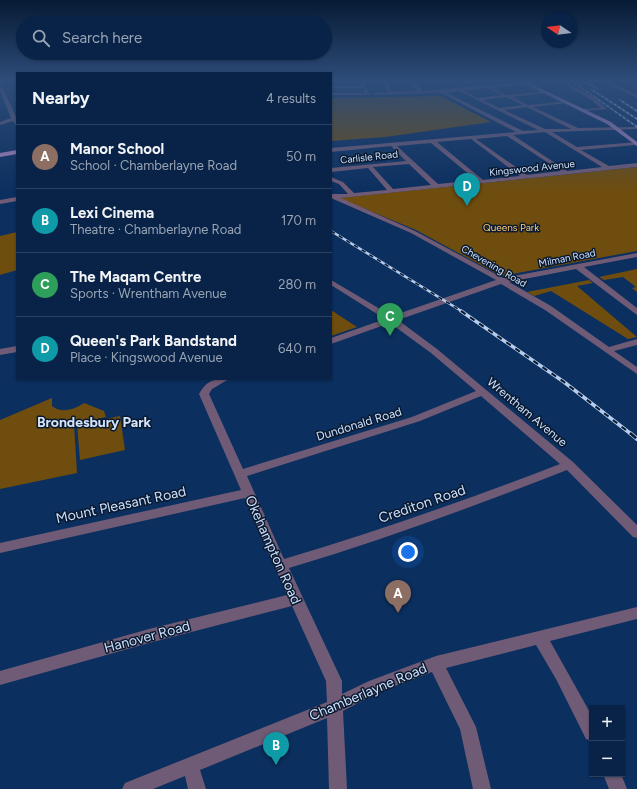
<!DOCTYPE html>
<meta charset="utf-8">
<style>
body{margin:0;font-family:Figtree,sans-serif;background:#162f52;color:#f1f3f6}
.controls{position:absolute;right:12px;bottom:12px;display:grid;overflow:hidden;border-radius:0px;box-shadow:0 1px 3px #0004}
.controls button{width:36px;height:36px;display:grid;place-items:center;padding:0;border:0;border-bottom:1px solid #294060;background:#082347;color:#f1f3f6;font:20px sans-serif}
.compass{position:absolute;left:541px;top:12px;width:36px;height:36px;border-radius:50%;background:#082347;box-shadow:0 1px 3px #0004;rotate:283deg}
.you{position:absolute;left:408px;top:552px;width:14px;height:14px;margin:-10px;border:3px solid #fff;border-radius:50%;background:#1a73e8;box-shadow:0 0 0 6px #1a73e833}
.badge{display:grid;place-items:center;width:26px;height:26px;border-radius:50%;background:#8c9099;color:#fff;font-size:13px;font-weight:700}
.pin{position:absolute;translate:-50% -33px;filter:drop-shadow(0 1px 2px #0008)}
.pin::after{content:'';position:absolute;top:21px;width:14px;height:12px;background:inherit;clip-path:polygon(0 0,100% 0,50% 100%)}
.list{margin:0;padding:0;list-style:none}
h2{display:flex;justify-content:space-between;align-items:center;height:52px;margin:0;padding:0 16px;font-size:17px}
h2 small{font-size:13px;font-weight:400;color:#98a4b4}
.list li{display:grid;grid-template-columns:26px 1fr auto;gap:12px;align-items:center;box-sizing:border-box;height:64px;padding:0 16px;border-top:1px solid #294060}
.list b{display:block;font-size:15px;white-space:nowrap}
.list p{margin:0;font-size:13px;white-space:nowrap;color:#98a4b4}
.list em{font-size:13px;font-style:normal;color:#98a4b4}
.icon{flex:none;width:22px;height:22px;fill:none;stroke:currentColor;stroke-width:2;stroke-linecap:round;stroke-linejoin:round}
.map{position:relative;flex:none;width:637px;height:789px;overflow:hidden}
.search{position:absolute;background:#082347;box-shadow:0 1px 3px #0004;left:16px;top:16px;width:316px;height:44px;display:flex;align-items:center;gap:10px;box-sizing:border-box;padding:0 14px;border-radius:22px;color:#98a4b4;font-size:15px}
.panel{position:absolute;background:#082347;box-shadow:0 1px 3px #0004;left:16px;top:72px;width:316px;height:308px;border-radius:0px}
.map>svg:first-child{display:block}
</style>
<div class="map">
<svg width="637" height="789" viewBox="0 0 637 789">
<rect width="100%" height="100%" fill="#0b2f5f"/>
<g fill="#6f4d0e">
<polygon points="441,96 491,122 385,137 331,141 331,98"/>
<polygon points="637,167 637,251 501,276 416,230 339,198"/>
<polygon points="17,232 17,270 0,275 0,236"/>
<polygon points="637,269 637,292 632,288 636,287 623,277 604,280 599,277"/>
<polygon points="589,280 593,283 577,286 637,337 628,339 551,291 534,296 527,292"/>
<polygon points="331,310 357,327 331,336"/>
<path d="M52 398V406C62 414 75 409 84 403L104 411 106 417 74 424 77 473 0 489V420Z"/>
<polygon points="120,416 125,450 80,460 77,425"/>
</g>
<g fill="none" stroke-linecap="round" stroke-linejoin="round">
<g fill="#6f5b76" fill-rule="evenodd">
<polygon points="359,81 363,81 370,95 331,95 331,93 365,93 363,88 331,88 331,86 361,86"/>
<path d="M382 81H386L392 92 418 91 409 81H413L423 91 530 81H546L493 88 507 95 547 91 545 93 512 97 528 105 568 101 566 103 533 107 578 128 637 127V129L552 132 577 147 637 142V144L635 145 581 150 609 166 637 163V167L341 198 415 231 503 278 637 253V257L584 267 637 308V315L576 269 509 282 551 306 609 347 637 339V345L614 351 637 367V374L545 310 501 284 398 320 437 349 573 462 637 525V538L633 537 567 470C475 506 383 540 289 568L342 681V694L369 681 436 656 637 607V619L550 641 592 716V741L586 739 556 679 536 645 446 668 476 727 491 789H473L460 729 432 672 379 692 343 711 347 789H329L327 718 200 770 206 789H188L185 776 153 789H122L125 783 327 702 326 681 292 606 149 643 0 685V671L149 629 287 595 245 498 0 553V543L241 490 199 394C207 380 214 379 229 379L212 389 209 394 243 469 412 417 476 391 431 353 390 323 331 344V338L385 319 331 285V280L392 316 496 280 411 233 331 198V194H348L339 184 331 181V177L343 182 354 193 387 190 368 168 331 172V168L406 161 391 146 331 152V148L516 132 441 93 372 95 374 93 388 92ZM487 88 502 95 478 98 464 91ZM459 91 538 130 523 131 447 93ZM506 97 523 105 499 108 483 100ZM527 107 571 129H545L504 110ZM545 132 602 167 567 171 513 135ZM507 136 561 171 527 175 476 139ZM471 139 520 176 483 180 437 142ZM431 143 476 180 438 184 397 146ZM409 164 431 185 393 189 373 167ZM481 396 560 464C469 499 378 531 284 559L247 476 420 421Z"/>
<polygon points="437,81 443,81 452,86 449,87"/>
<polygon points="559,81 564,81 595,98 607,109 582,111 584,109 601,108 591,100"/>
<polygon points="601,81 607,81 637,95 637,98"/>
<polygon points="0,85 2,86 16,117 17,117 17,127 13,121 0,125 0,122 11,118 0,91"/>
<polygon points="17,197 17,201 0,204 0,200"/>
<polygon points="17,346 17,352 0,355 0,349"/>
<polygon points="603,774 621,774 627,789 609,789"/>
</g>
<g fill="#ac83bb" fill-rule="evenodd">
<polygon points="519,81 525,81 611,122 637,142 637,146 607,124"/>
<polygon points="17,150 17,154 0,157 0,153"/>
</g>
<g stroke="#b6ccec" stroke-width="1.5">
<g id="rail-far3">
<polyline points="572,81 637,127"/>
<polyline points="584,81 598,89"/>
<polyline points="0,83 5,81"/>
<polyline points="591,89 637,119"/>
<polyline points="620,100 637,111"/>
</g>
</g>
<g stroke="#b6ccec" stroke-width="2.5">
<polyline id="rail-far2" points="331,231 463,312"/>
</g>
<g stroke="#b6ccec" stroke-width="3.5">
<polyline id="rail-far1" points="461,311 564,382 631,434"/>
</g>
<g stroke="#b6ccec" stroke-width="4">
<polyline id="rail" points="630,433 637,439"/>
</g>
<use href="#rail-far3" stroke="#0a192e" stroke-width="1" stroke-dasharray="2.5" stroke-linecap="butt"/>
<use href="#rail-far2" stroke="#0a192e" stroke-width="1.5" stroke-dasharray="4.5" stroke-linecap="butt"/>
<use href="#rail-far1" stroke="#0a192e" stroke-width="2" stroke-dasharray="5.5" stroke-linecap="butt"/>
<use href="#rail" stroke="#0a192e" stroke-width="2.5" stroke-dasharray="8" stroke-linecap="butt"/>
</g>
<linearGradient id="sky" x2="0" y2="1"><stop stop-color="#061a34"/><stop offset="0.42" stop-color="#2e4d7a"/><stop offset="1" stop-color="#2e4d7a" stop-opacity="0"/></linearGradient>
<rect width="637" height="192" fill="url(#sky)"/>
<g text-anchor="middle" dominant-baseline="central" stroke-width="3" stroke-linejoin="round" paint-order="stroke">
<g font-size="10" fill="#cbe0fe" stroke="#0a192e">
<text transform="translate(369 157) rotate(-6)">Carlisle Road</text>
<text transform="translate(532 168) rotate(-6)">Kingswood Avenue</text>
<text transform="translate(567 258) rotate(-11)">Milman Road</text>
<text transform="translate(494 266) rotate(30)">Chevening Road</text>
</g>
<g font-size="10" fill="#fdca7d" stroke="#0a192e">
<text x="511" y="227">Queens Park</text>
</g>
<g font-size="12" fill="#cbe0fe" stroke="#0a192e">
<text transform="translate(527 412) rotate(40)">Wrentham Avenue</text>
<text transform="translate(359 424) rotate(-17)">Dundonald Road</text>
</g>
<g font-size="14" font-weight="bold" fill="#d3e4fb" stroke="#0a192e">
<text x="94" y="422">Brondesbury Park</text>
</g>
<g font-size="14" fill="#cbe0fe" stroke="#0a192e">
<text transform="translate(422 504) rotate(-19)">Crediton Road</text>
<text transform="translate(121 505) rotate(-12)">Mount Pleasant Road</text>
<text transform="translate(273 550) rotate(66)">Okehampton Road</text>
<text transform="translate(147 637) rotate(-15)">Hanover Road</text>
<text transform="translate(368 692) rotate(-23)">Chamberlayne Road</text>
</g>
</g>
</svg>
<div class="controls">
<button>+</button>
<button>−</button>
</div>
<svg class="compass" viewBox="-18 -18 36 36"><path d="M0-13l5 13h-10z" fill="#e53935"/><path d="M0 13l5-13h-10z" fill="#98a4b4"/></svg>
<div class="you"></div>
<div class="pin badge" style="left:398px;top:613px;background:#8d6e63">A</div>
<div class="pin badge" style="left:276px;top:765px;background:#0f9aa8">B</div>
<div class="pin badge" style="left:390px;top:336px;background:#2e9e5b">C</div>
<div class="pin badge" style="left:467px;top:206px;background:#0f9aa8">D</div>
<div class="search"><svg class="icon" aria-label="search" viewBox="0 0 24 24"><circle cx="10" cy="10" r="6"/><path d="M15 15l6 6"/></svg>Search here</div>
<section class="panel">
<h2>Nearby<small>4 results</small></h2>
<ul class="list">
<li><span class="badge" style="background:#8d6e63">A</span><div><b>Manor School</b><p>School · Chamberlayne Road</p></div><em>50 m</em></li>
<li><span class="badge" style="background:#0f9aa8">B</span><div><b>Lexi Cinema</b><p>Theatre · Chamberlayne Road</p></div><em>170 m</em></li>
<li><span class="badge" style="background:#2e9e5b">C</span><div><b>The Maqam Centre</b><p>Sports · Wrentham Avenue</p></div><em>280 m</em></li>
<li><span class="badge" style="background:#0f9aa8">D</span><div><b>Queen's Park Bandstand</b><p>Place · Kingswood Avenue</p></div><em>640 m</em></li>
</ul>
</section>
</div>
